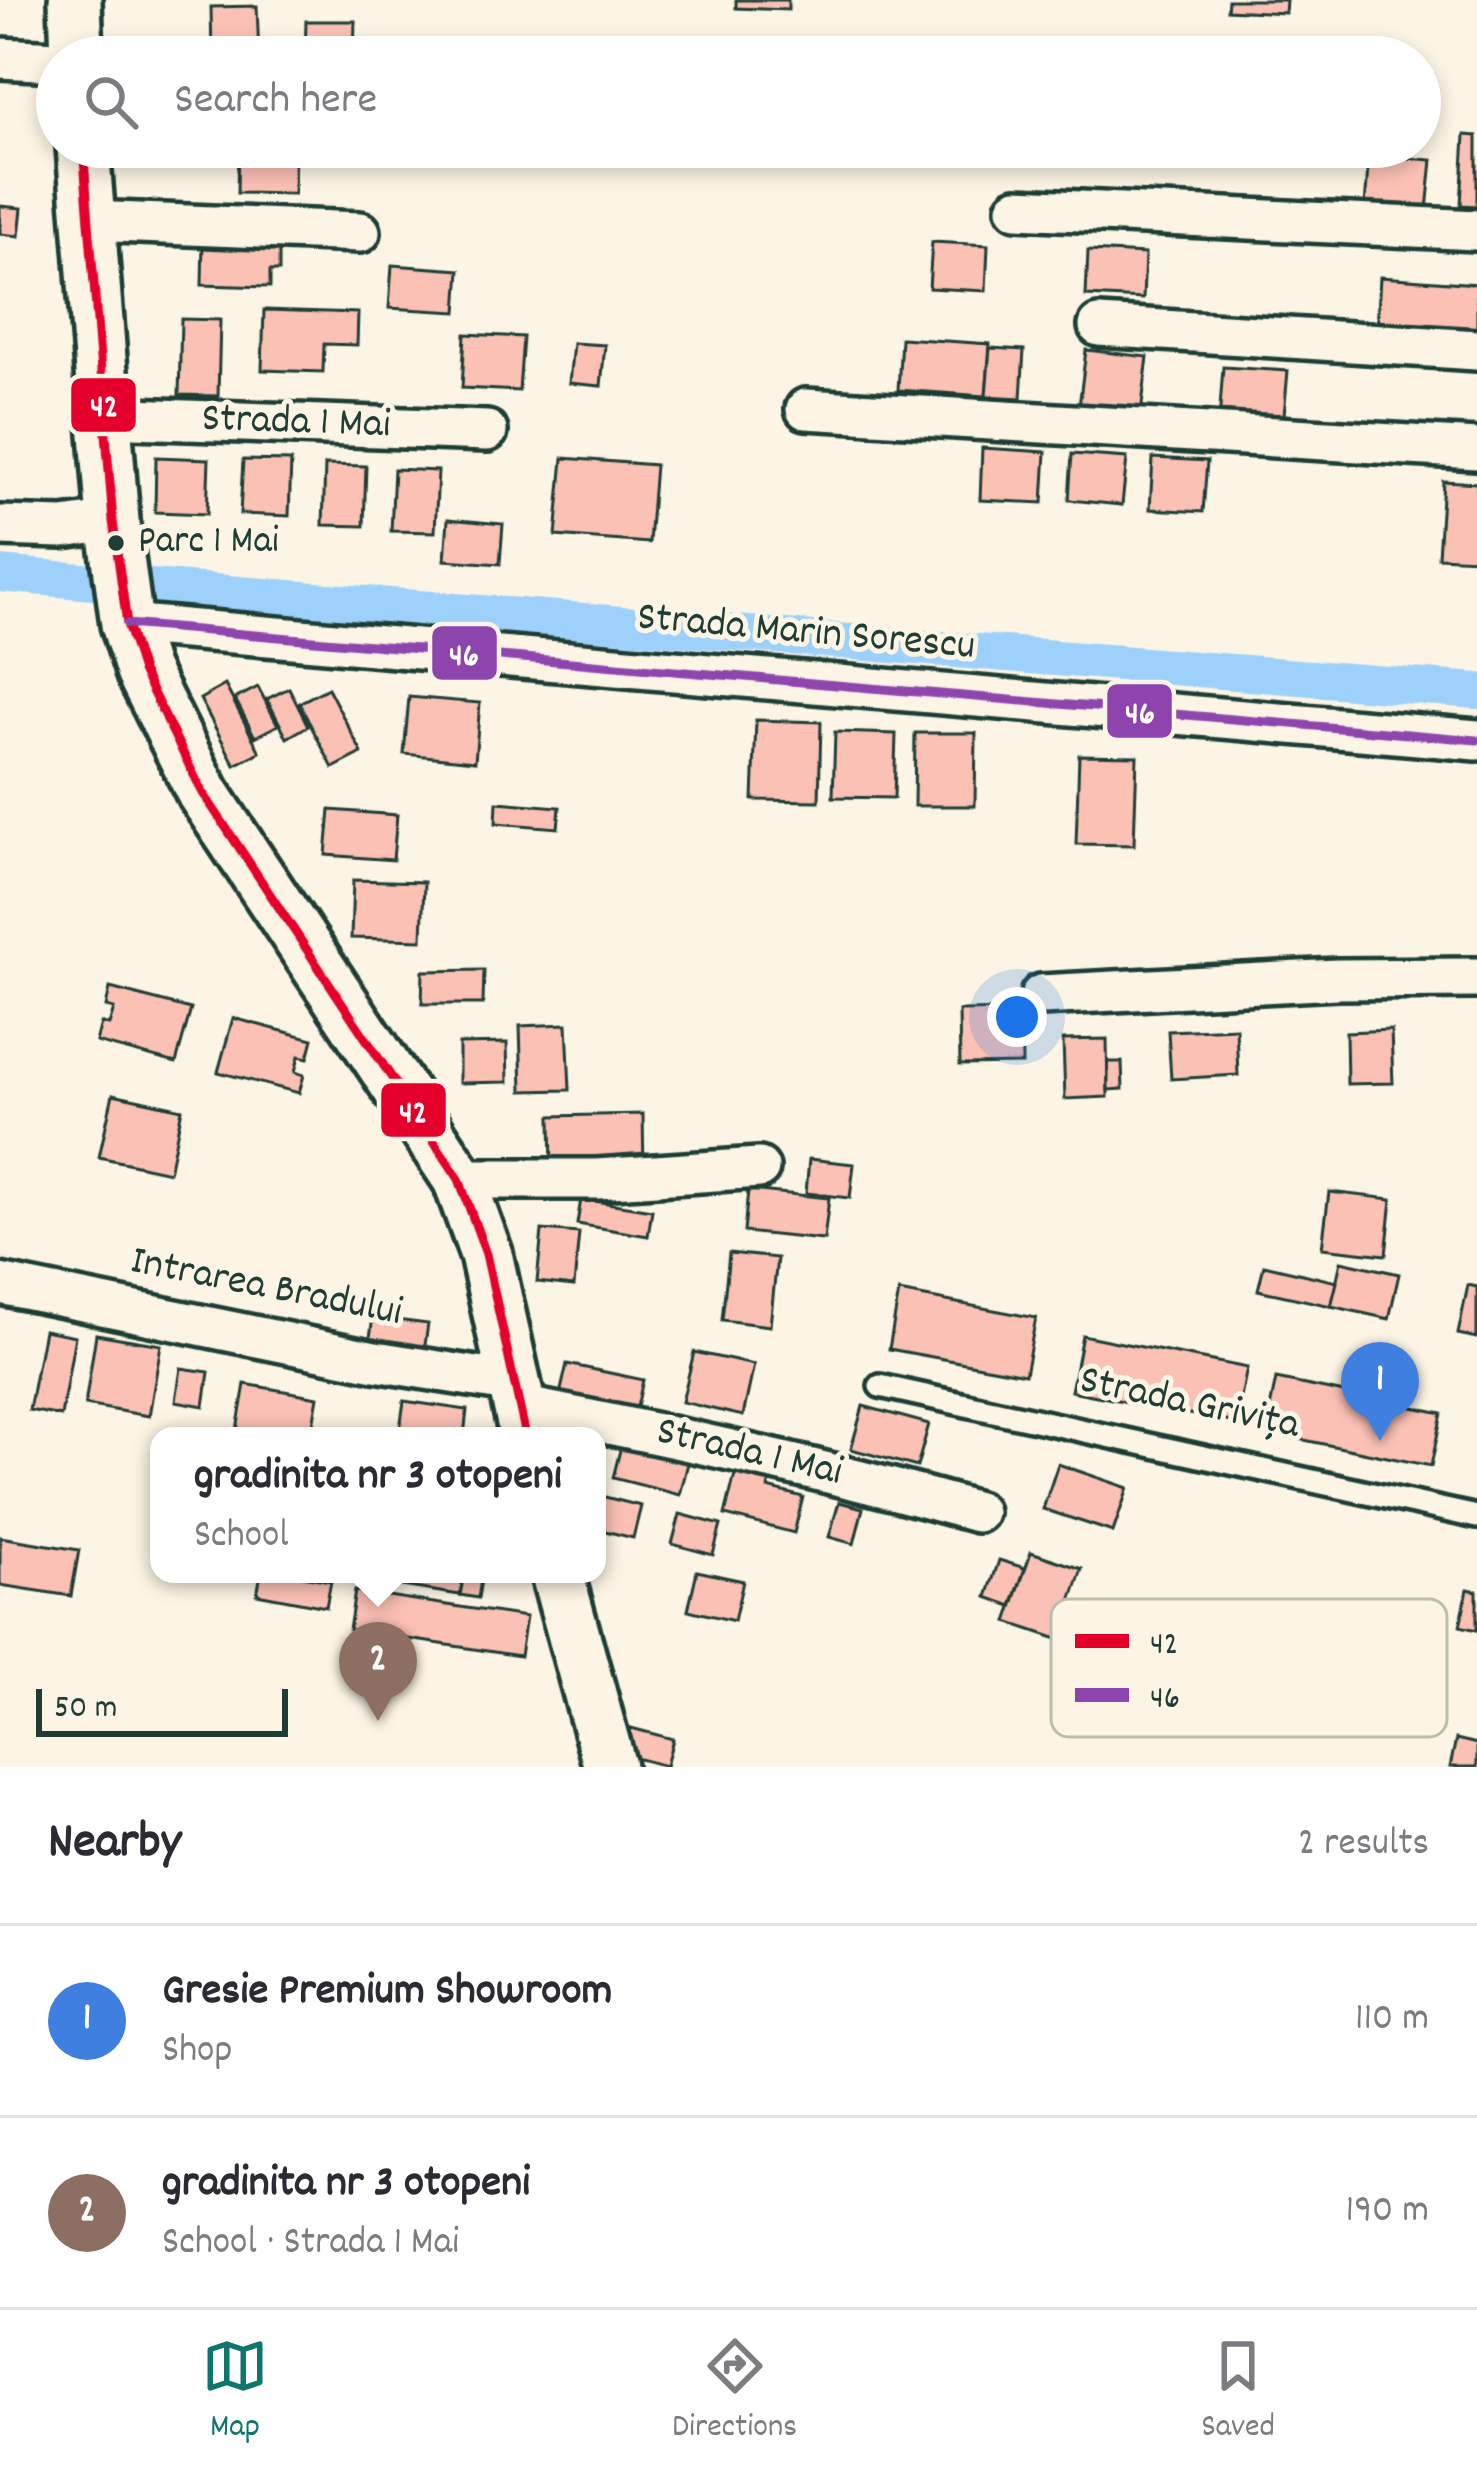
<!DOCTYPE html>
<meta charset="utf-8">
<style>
body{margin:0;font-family:Dekko,sans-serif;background:#f2f2f3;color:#2b2b33}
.scale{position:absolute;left:36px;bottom:30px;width:252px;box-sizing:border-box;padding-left:12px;border:6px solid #1f3d34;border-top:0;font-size:33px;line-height:42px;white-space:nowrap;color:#1f3d34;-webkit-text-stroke:9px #fcf5e5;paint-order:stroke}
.you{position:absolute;left:1017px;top:1017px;width:42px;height:42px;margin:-30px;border:9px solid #fff;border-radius:50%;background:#1a73e8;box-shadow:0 0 0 18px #1a73e833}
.badge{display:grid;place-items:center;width:78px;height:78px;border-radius:50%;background:#0f766e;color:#fff;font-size:39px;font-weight:700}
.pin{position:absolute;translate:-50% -99px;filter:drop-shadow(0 3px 6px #0008)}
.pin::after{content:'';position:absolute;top:63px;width:42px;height:36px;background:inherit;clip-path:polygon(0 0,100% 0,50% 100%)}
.popup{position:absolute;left:150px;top:1427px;width:456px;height:156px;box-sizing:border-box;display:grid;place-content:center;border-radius:24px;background:#fff;filter:drop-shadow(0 3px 9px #0005);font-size:39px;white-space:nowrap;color:#7c7c81}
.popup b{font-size:45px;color:#2b2b33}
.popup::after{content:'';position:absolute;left:50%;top:100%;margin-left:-24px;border:24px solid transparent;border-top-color:#fff}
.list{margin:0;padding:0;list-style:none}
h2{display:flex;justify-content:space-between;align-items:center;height:156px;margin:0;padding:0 48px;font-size:51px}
h2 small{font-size:39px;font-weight:400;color:#7c7c81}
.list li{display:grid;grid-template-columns:78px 1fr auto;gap:36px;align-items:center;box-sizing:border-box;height:192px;padding:0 48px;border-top:3px solid #e1e1e2}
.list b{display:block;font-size:45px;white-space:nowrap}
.list p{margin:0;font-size:39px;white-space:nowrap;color:#7c7c81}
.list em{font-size:39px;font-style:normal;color:#7c7c81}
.icon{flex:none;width:66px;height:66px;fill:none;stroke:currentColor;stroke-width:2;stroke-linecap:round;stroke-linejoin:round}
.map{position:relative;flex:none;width:1477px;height:1767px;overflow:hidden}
.search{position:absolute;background:#fff;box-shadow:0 6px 18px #0003;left:36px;right:36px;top:36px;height:132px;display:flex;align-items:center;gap:30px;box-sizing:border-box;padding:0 42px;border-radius:66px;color:#7c7c81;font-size:45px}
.sheet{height:540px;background:#fff}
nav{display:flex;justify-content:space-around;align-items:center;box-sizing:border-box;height:168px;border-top:3px solid #e1e1e2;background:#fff;font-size:33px;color:#7c7c81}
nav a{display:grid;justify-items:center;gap:6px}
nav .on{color:#0f766e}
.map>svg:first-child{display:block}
</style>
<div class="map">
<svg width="1477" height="1767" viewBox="0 0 1477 1767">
<rect width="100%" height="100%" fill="#fcf5e5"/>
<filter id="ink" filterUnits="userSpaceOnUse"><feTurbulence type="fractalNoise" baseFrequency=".00833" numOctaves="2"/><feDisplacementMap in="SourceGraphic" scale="24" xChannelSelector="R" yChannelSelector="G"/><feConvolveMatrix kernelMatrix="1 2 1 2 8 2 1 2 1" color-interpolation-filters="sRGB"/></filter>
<g filter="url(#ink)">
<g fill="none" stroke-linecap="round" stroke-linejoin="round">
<g stroke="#9dd1fb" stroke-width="36">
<polyline points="0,574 94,582"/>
<polyline points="150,587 1477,691"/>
</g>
</g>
<g fill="#fcc1b5" stroke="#1f3d34" stroke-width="3">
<polygon points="736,0 788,0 788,10 736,8"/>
<polygon points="1228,0 1286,0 1285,13 1227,10"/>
<polygon points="257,6 259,56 212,57 211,7"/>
<polygon points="306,21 355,21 354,57 305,57"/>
<polygon points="1299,48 1372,55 1372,57 1298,57"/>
<polygon points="1465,135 1477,136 1477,206 1461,205"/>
<polygon points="238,147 295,147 294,194 237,193"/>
<polygon points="1369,155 1432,160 1427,210 1365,206"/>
<polygon points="0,206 22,208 19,236 0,234"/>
<polygon points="203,239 279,241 279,271 270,271 270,287 202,285"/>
<polygon points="932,242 988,245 986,291 929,288"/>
<polygon points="1088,251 1145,254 1143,299 1086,296"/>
<polygon points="392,265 460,270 457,312 389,308"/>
<polygon points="1380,277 1477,284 1477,334 1377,328"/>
<polygon points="264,310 358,313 357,345 324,344 323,372 262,370"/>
<polygon points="181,319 220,320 218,396 179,395"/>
<polygon points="465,334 523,337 519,391 462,388"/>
<polygon points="901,338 990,344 986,396 898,390"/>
<polygon points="573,343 605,345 601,386 569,383"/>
<polygon points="990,348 1024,350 1021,398 986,396"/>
<polygon points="1086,350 1148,357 1141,413 1079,407"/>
<polygon points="1223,367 1288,371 1283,426 1219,422"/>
<polygon points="982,448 1046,452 1043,503 980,500"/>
<polygon points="1072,454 1127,458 1122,505 1069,500"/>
<polygon points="156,457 209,459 207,514 155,512"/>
<polygon points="563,458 655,465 649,543 556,536"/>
<polygon points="1153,458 1207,461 1203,512 1150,509"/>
<polygon points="243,460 291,461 289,516 240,514"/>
<polygon points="325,465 366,466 364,526 323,525"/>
<polygon points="394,469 438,471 435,532 391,531"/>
<polygon points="1443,481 1477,483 1477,559 1438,557"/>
<polygon points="448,519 503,524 500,564 445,560"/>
<polygon points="225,685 260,752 235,765 200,699"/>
<polygon points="258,687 278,725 255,737 235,699"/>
<polygon points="289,688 308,726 287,738 267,699"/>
<polygon points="328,688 362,753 333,768 299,703"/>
<polygon points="409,697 480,703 475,761 404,754"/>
<polygon points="756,720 821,722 819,801 753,800"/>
<polygon points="835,732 896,734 894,798 833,797"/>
<polygon points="915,733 976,733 975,806 914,806"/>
<polygon points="1079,755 1137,756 1134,845 1076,844"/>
<polygon points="497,802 560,807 558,828 496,823"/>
<polygon points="330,810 397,815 393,860 326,855"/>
<polygon points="353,880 424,882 422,940 351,938"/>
<polygon points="484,970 483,1004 422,1004 423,971"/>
<polygon points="110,988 191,1009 176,1063 96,1042 101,1023 109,1025 114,1009 106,1007"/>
<polygon points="1021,1010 1022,1064 960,1065 959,1011"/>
<polygon points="233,1018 313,1039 308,1058 299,1056 295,1072 304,1075 299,1093 218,1072"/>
<polygon points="567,1024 570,1090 522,1091 520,1026"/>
<polygon points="1236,1028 1238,1075 1171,1079 1168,1031"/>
<polygon points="1391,1030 1393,1083 1347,1084 1346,1032"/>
<polygon points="1107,1039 1108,1097 1065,1099 1063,1040"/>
<polygon points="507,1043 508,1082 459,1083 459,1044"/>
<polygon points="1108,1062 1122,1062 1123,1089 1108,1090"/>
<polygon points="113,1094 182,1109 169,1172 99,1157"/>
<polygon points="643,1114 644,1171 552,1173 551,1116"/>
<polygon points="809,1159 854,1164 850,1198 806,1193"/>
<polygon points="748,1190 829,1198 824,1240 744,1232"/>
<polygon points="1329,1192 1392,1199 1386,1255 1322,1248"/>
<polygon points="581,1199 652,1210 648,1236 577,1224"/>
<polygon points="542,1230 579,1233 574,1286 537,1282"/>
<polygon points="729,1253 777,1258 770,1326 722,1320"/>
<polygon points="1341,1261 1399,1274 1389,1319 1331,1306"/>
<polygon points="1264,1265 1337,1282 1331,1306 1258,1290"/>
<polygon points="1468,1285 1477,1287 1477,1338 1458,1334"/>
<polygon points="899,1292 1036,1318 1025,1374 889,1349"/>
<polygon points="373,1317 428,1324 423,1359 368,1351"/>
<polygon points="44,1330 75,1336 61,1416 29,1410"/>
<polygon points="96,1334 161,1345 149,1416 85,1405"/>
<polygon points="1082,1335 1247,1368 1236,1423 1071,1391"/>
<polygon points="694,1352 754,1365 743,1416 682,1402"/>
<polygon points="567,1364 643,1380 635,1416 559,1399"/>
<polygon points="181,1368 209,1372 204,1406 176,1401"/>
<polygon points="1276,1379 1442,1413 1431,1466 1265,1432"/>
<polygon points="245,1384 318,1397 311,1436 236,1436"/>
<polygon points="404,1401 467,1410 464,1436 399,1436"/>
<polygon points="863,1406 929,1424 917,1467 851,1449"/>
<polygon points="622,1442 689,1459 680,1495 613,1478"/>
<polygon points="1058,1464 1128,1488 1113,1532 1043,1509"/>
<polygon points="737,1466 772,1475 768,1488 803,1497 794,1533 725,1515"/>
<polygon points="597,1495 641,1506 633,1538 597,1529"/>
<polygon points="839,1502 863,1508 854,1544 829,1537"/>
<polygon points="680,1514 721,1525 713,1555 672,1544"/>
<polygon points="0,1537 79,1550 71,1596 0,1585"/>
<polygon points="1031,1552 1082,1569 1058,1639 1007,1622"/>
<polygon points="999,1560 1025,1568 1012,1606 987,1597"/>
<polygon points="697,1571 743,1581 734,1621 688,1610"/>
<polygon points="261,1574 291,1574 331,1581 326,1607 257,1594"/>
<polygon points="397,1574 464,1574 460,1595 395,1585"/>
<polygon points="464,1574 482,1574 478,1598 460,1595"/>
<polygon points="1468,1589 1477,1591 1477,1630 1460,1626"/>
<polygon points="355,1591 526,1617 520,1656 349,1630"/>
<polygon points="631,1728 673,1739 666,1766 624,1755"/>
<polygon points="1456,1739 1477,1744 1477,1767 1450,1767"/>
</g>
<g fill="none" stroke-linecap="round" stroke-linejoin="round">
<g stroke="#1f3d34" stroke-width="30">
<polyline id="service" points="880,1386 1477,1517"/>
</g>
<g stroke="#1f3d34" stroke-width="48">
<g id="minor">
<polyline points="0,58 57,61"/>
<polyline points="1017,208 1477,230"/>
<polyline points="89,221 360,232"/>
<polyline points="1099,326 1477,350"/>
<polyline points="806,409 1477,449"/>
<polyline points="105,417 487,431"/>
<polyline points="0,526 63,528 113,521"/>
<polyline points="127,624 1477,740"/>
<polyline points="1041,995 1337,979 1477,978"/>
<polyline points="459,1179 597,1179 759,1168"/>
<polyline points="0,1284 375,1361 515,1383"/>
<path d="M519 1406C674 1436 826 1469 977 1512"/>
</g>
</g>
<g stroke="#1f3d34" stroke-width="60">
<g id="tertiary">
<polyline points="75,0 77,57"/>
<polyline points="83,147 113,521 127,624 142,671 203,793 459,1179 486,1254 526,1436"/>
<polyline points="557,1574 610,1767"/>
</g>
</g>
<use href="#service" stroke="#fcf5e5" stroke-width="21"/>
<use href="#minor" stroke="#fcf5e5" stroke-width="39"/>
<use href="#tertiary" stroke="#fcf5e5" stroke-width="51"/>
<g stroke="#fcf5e5" stroke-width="18">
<polyline id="bus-1" points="83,147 113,521 127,624 142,671 203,793 459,1179 486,1254 526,1436"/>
</g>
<g stroke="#fcf5e5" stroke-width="18">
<polyline id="bus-2" points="127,624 1477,740"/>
</g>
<use href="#bus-1" stroke="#e4002b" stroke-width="9"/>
<use href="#bus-2" stroke="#8e44ad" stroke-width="9"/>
</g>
</g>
<circle fill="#1f3d34" stroke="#fcf5e5" stroke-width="4.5" cx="116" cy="543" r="10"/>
<g text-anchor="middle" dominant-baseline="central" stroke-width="10" stroke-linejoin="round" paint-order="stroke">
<g font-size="39" fill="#1f3d34" stroke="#fcf5e5" text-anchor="start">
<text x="138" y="543">Parc 1 Mai</text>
</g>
<g font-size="42" fill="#1f3d34" stroke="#fcf5e5">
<text transform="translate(296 424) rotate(2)">Strada 1 Mai</text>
<text transform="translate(806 634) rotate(5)">Strada Marin Sorescu</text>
<text transform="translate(266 1289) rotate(11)">Intrarea Bradului</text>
<text transform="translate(1189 1405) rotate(12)">Strada Grivița</text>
<text transform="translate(749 1454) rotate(13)">Strada 1 Mai</text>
</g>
</g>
<rect x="1051" y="1599" width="396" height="138" rx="18" fill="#fcf5e5" stroke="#babeb0" stroke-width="3"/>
<rect x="1075" y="1634" width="54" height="14" fill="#e4002b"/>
<rect x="1075" y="1688" width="54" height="14" fill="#8e44ad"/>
<g font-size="33" fill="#1f3d34">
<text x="1150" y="1653">42</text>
<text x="1150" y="1707">46</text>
</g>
<g stroke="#fcf5e5" stroke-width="4.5">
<rect x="69" y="376" width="69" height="58" rx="12" fill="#e4002b"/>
<rect x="430" y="624" width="69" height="58" rx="12" fill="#8e44ad"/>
<rect x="1105" y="682" width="69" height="58" rx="12" fill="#8e44ad"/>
<rect x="379" y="1081" width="69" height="58" rx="12" fill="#e4002b"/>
</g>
<g font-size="33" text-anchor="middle" font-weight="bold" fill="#fff">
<text x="104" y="416">42</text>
<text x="464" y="665">46</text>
<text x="1140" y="723">46</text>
<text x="413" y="1122">42</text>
</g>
</svg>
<div class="scale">50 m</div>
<div class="you"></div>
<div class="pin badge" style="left:1380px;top:1441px;background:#3f7fe0">1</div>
<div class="pin badge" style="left:378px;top:1721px;background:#8d6e63">2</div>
<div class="popup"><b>gradinita nr 3 otopeni</b>School</div>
<div class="search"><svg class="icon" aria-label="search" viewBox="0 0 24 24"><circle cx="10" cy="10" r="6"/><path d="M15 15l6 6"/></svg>Search here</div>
</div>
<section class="sheet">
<h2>Nearby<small>2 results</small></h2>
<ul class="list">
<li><span class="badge" style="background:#3f7fe0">1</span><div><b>Gresie Premium Showroom</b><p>Shop</p></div><em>110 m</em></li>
<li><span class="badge" style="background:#8d6e63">2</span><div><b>gradinita nr 3 otopeni</b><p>School · Strada 1 Mai</p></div><em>190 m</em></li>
</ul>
</section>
<nav>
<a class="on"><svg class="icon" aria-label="map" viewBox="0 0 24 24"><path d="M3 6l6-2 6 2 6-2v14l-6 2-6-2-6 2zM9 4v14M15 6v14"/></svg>Map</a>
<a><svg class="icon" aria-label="directions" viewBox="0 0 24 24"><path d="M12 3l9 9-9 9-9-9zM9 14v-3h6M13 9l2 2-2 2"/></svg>Directions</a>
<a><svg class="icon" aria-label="saved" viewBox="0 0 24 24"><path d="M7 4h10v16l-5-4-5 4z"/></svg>Saved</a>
</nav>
